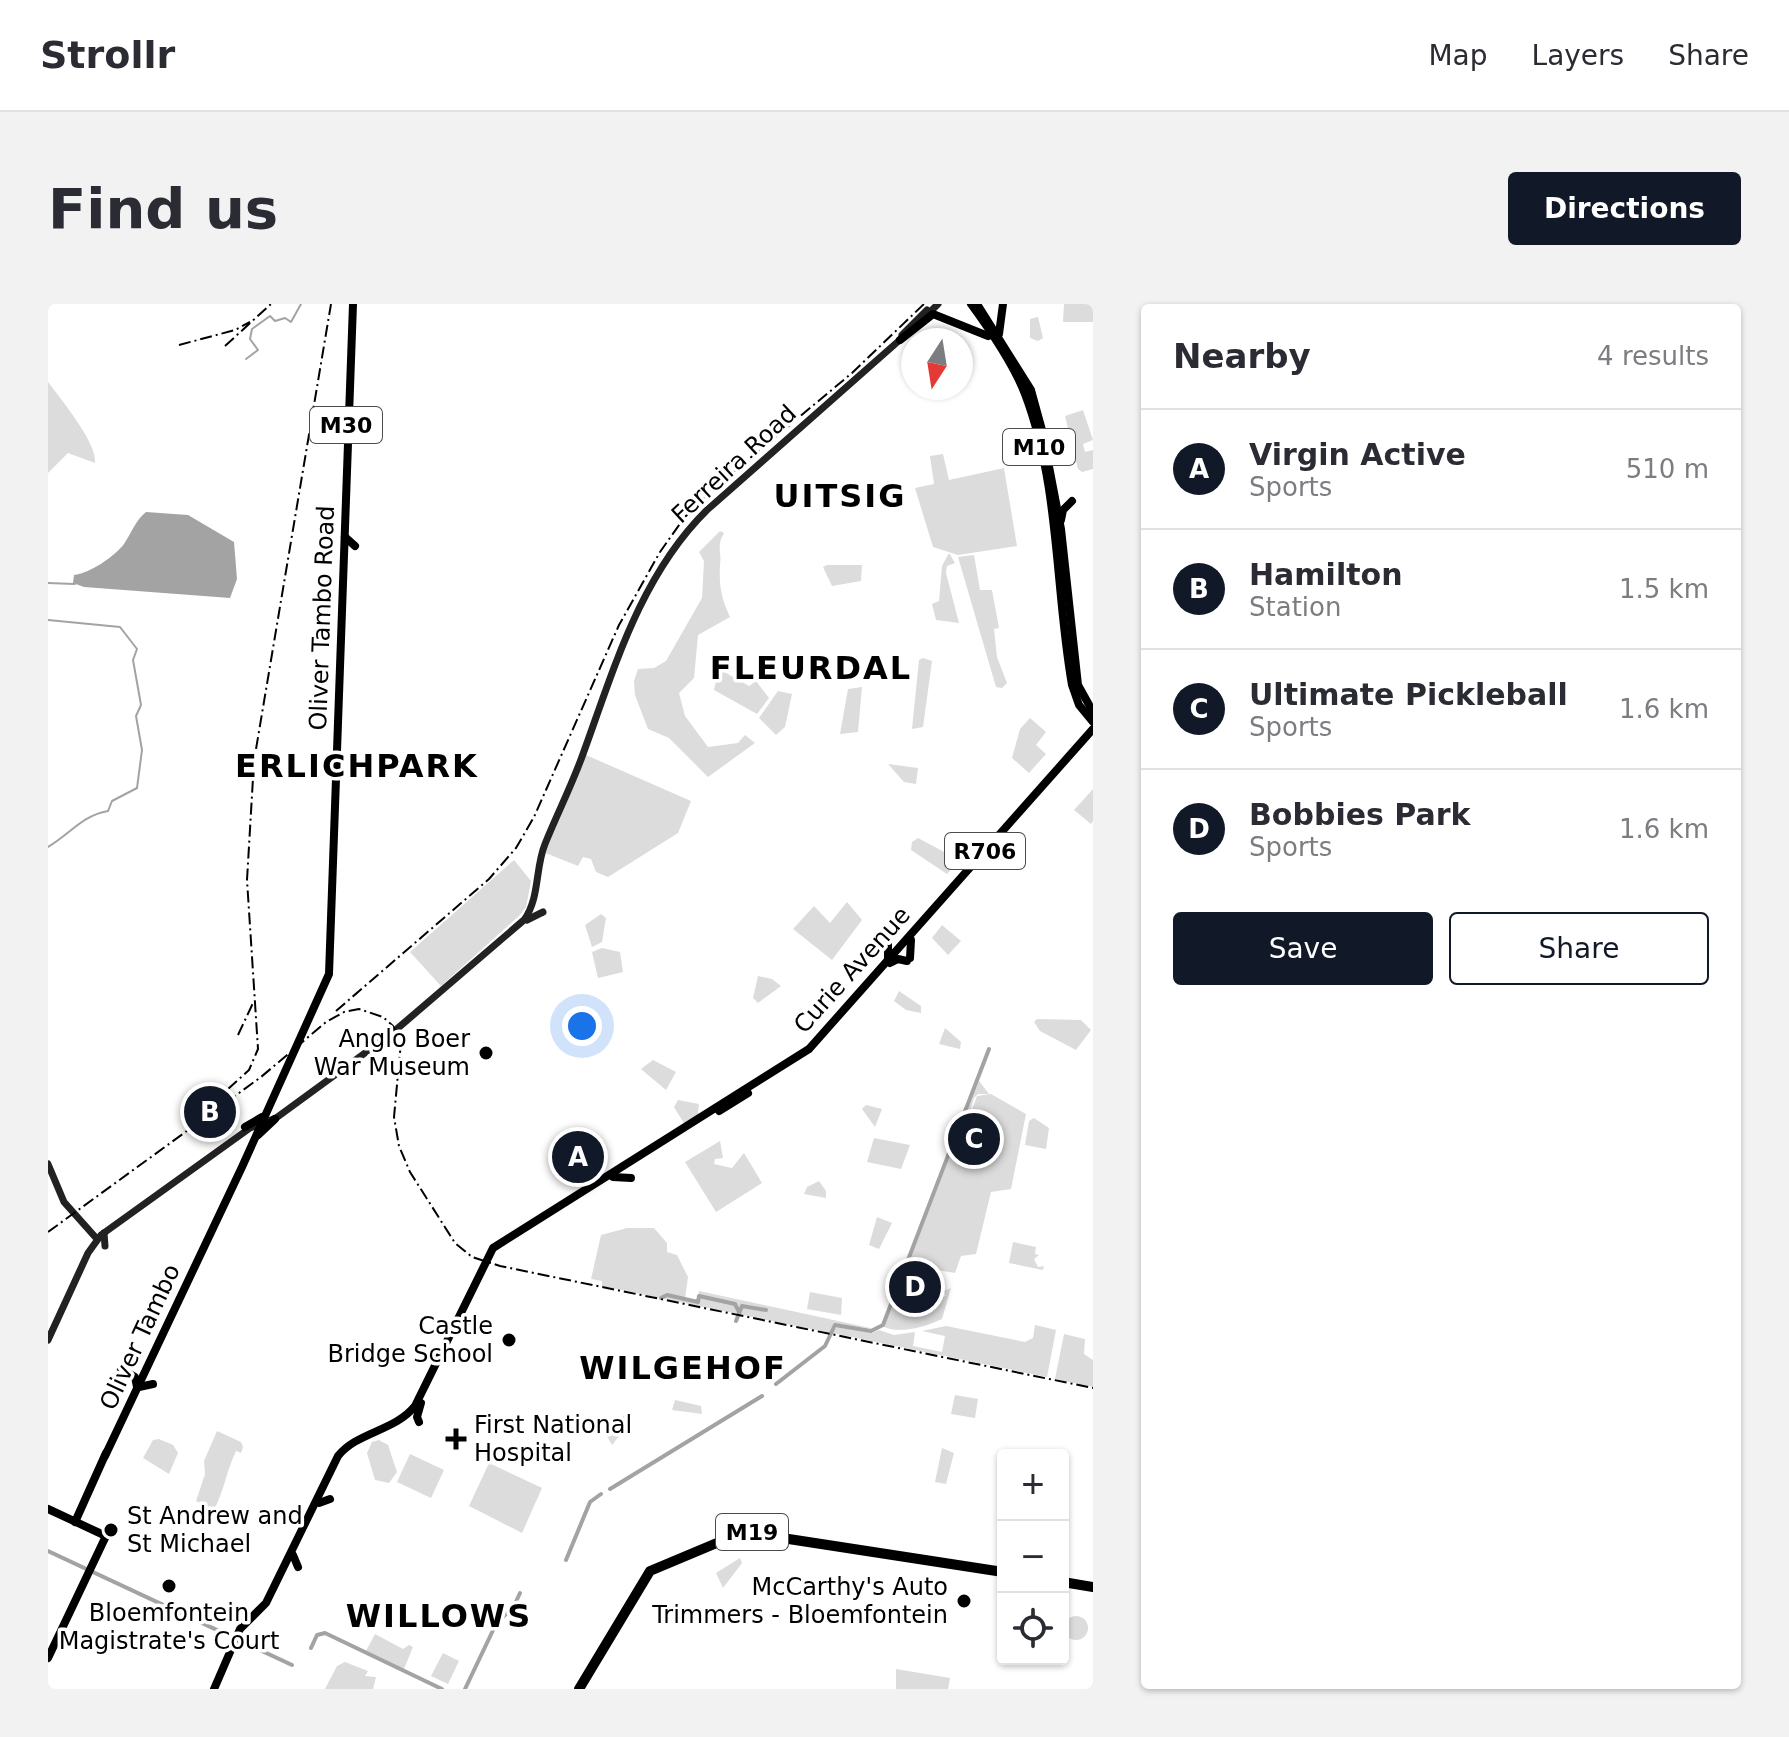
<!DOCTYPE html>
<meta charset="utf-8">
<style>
body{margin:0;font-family:"DejaVu Sans",sans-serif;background:#f2f2f3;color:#2b2b33}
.controls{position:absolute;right:24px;bottom:24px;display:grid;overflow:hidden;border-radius:8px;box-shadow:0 2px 6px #0004}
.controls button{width:72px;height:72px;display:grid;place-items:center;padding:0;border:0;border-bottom:2px solid #e1e1e2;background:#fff;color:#2b2b33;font:40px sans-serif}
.compass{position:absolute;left:853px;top:24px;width:72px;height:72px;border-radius:50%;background:#fff;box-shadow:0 2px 6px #0004;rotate:192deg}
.you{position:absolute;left:534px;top:722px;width:28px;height:28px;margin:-20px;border:6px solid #fff;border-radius:50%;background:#1a73e8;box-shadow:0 0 0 12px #1a73e833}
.badge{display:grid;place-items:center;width:52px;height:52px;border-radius:50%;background:#111827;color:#fff;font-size:26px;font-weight:700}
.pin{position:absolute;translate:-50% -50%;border:4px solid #fff;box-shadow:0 2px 8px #0006}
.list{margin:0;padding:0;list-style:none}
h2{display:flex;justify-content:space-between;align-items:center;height:104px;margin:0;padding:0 32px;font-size:34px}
h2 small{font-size:26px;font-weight:400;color:#7c7c81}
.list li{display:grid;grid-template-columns:52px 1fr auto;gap:24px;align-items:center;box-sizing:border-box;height:120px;padding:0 32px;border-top:2px solid #e1e1e2}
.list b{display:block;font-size:30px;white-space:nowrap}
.list p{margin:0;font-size:26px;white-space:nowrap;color:#7c7c81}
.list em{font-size:26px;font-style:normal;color:#7c7c81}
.actions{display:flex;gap:16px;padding:24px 32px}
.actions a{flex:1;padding:18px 0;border:2px solid #111827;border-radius:8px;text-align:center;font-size:28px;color:#111827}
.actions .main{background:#111827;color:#fff}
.icon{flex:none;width:44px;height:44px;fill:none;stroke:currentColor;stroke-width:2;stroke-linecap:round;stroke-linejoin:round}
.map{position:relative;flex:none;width:1045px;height:1385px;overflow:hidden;border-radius:8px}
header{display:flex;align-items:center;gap:48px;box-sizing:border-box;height:112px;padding:0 40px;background:#fff;border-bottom:2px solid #e1e1e2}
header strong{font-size:38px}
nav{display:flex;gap:44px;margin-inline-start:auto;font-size:28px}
.intro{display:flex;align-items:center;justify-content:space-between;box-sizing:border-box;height:192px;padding:0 48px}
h1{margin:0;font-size:56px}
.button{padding:20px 36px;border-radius:8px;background:#111827;color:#fff;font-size:28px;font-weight:700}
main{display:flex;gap:48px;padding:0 48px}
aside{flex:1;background:#fff;border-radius:8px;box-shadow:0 2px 6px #0004}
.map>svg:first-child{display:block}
</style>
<header>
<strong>Strollr</strong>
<nav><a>Map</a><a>Layers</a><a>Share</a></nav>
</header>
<div class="intro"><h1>Find us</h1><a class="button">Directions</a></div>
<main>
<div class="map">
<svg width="1045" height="1385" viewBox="0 0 1045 1385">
<rect width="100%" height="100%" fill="#fff"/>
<g fill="#dcdcdc">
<polygon points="1016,0 1045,0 1045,18 1015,18"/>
<polygon points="990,13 995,34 990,37 982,34 982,15"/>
<path d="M0 78C12 94 50 140 47 159L20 149 0 169Z"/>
<polygon points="1035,106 1045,136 1035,140 1037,148 1045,146 1045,165 1034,168 1030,165 1017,112"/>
<polygon points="895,150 901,176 956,164 969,242 910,251 885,243 867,184 886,180 882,152"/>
<path d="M672 227 676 229C668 243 674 247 672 261 671 282 673 293 682 313L650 331 646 374 631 389 637 412 660 443 690 439 697 431 707 439 660 473 621 434 600 425 587 391 586 377 590 365 606 364 618 357 654 294 656 257 651 248Z"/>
<polygon points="901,249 907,259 899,262 898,269 911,319 888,316 884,300 891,297 894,262"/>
<polygon points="926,251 932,286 944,286 951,324 946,325 949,353 959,379 954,384 948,383 910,253"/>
<polygon points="779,261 814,261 813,277 784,282 775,263"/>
<polygon points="875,354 884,357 875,423 864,425 871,356"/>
<polygon points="671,365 701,382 708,377 721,394 709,410 666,386"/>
<polygon points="814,383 810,428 792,430 800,385"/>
<polygon points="730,387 744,390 737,423 728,431 711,414"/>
<polygon points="982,414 998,428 988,441 998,450 981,469 964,454 972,425"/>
<polygon points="538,451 643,497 630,529 560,573 548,568 543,555 535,553 530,562 495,548"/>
<polygon points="840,460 870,464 868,480 856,478"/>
<polygon points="1045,485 1045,517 1043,520 1026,506"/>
<polygon points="870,534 911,556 899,570 863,546 864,538"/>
<polygon points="466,556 483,577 478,603 472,611 393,682 362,648"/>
<polygon points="799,598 814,616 784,656 745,625 766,602 782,619"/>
<polygon points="553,610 558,614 554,638 544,643 537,621"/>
<polygon points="894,621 913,637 900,651 884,634"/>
<polygon points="554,644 572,648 575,668 550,674 544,648"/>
<polygon points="710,672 724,675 733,682 710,699 705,694"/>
<polygon points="851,687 873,702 873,709 858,706 846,697"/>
<polygon points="989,715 1033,716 1043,726 1028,746 992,727 986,718"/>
<polygon points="897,724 913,738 912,745 891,740"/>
<polygon points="605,756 628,768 618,786 593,765"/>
<path d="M931 777 941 790H930L926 794 909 851 929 855 934 844 929 842 926 850 921 848 924 840 915 836 919 827 937 834 941 825 920 816 929 792 943 790 978 810 963 885 943 888 928 950 913 952 907 969 889 966 883 982 887 995 898 992 896 987 903 984 894 1015C878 1023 852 1030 836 1023Z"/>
<polygon points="630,796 651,800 650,809 654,810 637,821 626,803"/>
<polygon points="818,801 834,805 827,823 814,805"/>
<polygon points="986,814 1001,824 998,845 977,841 981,817"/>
<polygon points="826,834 862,841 853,865 819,858"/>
<polygon points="672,837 675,854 667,855 666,860 684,864 696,849 714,879 668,908 637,858"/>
<polygon points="771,877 778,887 778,894 756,890 759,883"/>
<polygon points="829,913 844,919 831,945 821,941"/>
<polygon points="579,924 606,924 619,939 619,948 629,951 640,973 637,994 649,996 651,987 827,1025 790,1020 782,1029 554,982 554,977 543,975 553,931"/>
<polygon points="965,938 988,943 987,950 991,951 986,955 990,963 996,962 995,966 961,959"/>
<polygon points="762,988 794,994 793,1011 759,1005"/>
<polygon points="987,1021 1008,1026 999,1073 784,1029 790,1022 824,1029 831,1026 846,1031 867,1028 865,1042 894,1048 897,1032 874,1027 898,1022 977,1038 985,1034"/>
<polygon points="1016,1030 1037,1035 1036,1050 1045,1056 1045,1083 1007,1075"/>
<polygon points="907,1091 930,1095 927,1114 903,1110"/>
<polygon points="627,1096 653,1102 654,1110 624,1106"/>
<polygon points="576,1111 582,1118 564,1141 559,1132"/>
<path d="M169 1127 193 1138 195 1143 193 1149 188 1147C178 1168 177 1184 166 1206L148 1197 157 1170 156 1157Z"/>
<polygon points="111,1135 125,1141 130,1149 121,1170 95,1154 105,1136"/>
<polygon points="331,1136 340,1141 349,1168 341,1179 327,1176 319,1149 324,1138"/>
<polygon points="894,1144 906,1149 898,1180 887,1178"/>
<polygon points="362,1150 396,1166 383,1194 349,1178"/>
<polygon points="441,1159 494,1184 474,1229 421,1202"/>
<polygon points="692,1254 694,1259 675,1284 668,1269"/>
<circle cx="1028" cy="1324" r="12"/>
<polygon points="327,1330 355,1345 361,1341 365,1343 356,1365 318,1347"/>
<polygon points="395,1349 411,1357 400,1380 383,1372"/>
<polygon points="297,1358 320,1367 317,1372 328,1373 325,1385 277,1385 289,1362"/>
<polygon points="848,1365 902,1374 900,1385 848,1385"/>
</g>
<path fill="#a3a3a3" d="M98 208 140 211 186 238 189 275 182 294 36 283 25 279 26 271C42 269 66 253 76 240 84 228 87 217 98 208Z"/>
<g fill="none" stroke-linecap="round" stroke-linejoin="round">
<g stroke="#a3a3a3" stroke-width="2">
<polyline points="198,55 210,46 202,35 204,25 222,12 227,17 237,14 243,18 253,0"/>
<polyline points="0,279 27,280"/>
<path d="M0 316 72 323 89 345 85 356 93 401 88 412 94 446 89 484 64 497 60 507C35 511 22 530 0 543"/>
</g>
<g stroke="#a3a3a3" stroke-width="4">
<polyline points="613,994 619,991 650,998 651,992 687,1000 691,1008"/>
<polyline points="688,1017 694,1002 718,1006"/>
<polyline points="728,1080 777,1042 787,1021 823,1027 835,1021 941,745"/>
<polyline points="562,1185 714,1092"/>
<polyline points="0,1247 244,1361"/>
<polyline points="518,1256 542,1198 553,1190"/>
<polyline points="263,1344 269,1331 277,1329 394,1385"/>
<polyline points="417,1385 448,1320 466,1302 472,1289"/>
</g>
<g stroke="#222" stroke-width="7">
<polyline points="878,12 890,0"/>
<polyline points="854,31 879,6"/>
<polyline points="479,616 495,608"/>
<polyline points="0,860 16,898 49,935"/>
<polyline points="56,929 57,942"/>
<path d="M0 1036 40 949 53 931 202 824 228 814 343 730 476 616C492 594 487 564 497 540 509 510 524 481 535 450 566 365 592 272 659 206L854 34"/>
</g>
<g stroke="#000" stroke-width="8">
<path d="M923 0C942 26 965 59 977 90 1012 182 1007 285 1024 381L1031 401 1045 418"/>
<polyline points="929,0 983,86 994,126 1013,225 1030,381 1045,408"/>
<polyline points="951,30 955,0"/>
<polyline points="852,36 885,10 940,32"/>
<polyline points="1013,216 1015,206 1024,197"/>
<polyline points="297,233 307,242"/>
<polyline points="862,654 863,636"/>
<polyline points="840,657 840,638"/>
<polyline points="842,659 850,655 859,657"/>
<polyline points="671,807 700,789"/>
<polyline points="197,823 214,813"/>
<polyline points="210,831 227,815"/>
<polyline points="565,873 583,874"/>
<polyline points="73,1065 87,1073 89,1083"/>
<polyline points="91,1083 105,1080"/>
<polyline points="371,1118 369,1113 373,1099"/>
<polyline points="57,1152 194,863 281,670 305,0"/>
<polyline points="271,1199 282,1195"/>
<polyline points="0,1205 58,1232 0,1354"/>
<polyline points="27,1218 58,1149"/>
<polyline points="245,1251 250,1263"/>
<path d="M166 1385 192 1325 218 1299 290 1152C309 1128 347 1127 367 1102L445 944 761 745 1045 425"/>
</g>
<g stroke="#000" stroke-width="10">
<polyline points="1015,1278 1045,1283"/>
<polyline points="531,1385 602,1267 695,1228 955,1268"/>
</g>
<g stroke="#000" stroke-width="2" stroke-dasharray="12 4 2 4" stroke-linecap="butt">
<polyline points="131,41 187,26 202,18"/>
<polyline points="177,42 223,0"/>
<polyline points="288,707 441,575 468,544 486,513 571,321 612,248 636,214 665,185 804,69 876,0"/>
<polyline points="190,731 205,699"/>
<polyline points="180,785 201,766 210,745 199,576 206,457 283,0"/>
<polyline points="0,928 213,773 278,718 296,708 311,705 335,713 345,722 353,738 346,813 351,842 362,868 407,939 424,953 452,962 1045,1084"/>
</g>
</g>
<g fill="#000" stroke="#fff" stroke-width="3">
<circle cx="438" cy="749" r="8"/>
<circle cx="461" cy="1036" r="8"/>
<path d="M404 1123h8v8h8v8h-8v8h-8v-8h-8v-8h8z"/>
<circle cx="63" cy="1226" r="8"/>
<circle cx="121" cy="1282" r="8"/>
<circle cx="916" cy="1297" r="8"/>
</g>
<g text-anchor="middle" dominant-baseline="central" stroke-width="7" stroke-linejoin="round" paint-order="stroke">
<g fill="#fff" stroke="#4c4c4c" stroke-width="2">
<rect x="262" y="103" width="72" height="36" rx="6"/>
<rect x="955" y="125" width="72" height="36" rx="6"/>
<rect x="897" y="529" width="80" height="36" rx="6"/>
<rect x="668" y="1210" width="72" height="36" rx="6"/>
</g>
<g font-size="22" font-weight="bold" fill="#000">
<text x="298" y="121">M30</text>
<text x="991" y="143">M10</text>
<text x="937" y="547">R706</text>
<text x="704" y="1228">M19</text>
</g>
<g font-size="24" fill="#000" stroke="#fff">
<text transform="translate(686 160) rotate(-43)">Ferreira Road</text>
<text transform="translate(274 314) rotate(-88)">Oliver Tambo Road</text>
<text transform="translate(804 666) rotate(-48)">Curie Avenue</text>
<text transform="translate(92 1033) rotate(-65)">Oliver Tambo</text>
</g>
<g font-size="24" fill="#000" stroke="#fff" text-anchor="end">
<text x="422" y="735">Anglo Boer<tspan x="422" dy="28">War Museum</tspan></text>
<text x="445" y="1022">Castle<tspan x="445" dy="28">Bridge School</tspan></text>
<text x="426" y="1121" text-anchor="start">First National<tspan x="426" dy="28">Hospital</tspan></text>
<text x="79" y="1212" text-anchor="start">St Andrew and<tspan x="79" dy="28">St Michael</tspan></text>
<text x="900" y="1283">McCarthy's Auto<tspan x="900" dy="28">Trimmers - Bloemfontein</tspan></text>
<text x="121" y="1309" text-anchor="middle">Bloemfontein<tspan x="121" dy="28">Magistrate's Court</tspan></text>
</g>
<g font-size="32" font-weight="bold" letter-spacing="2" fill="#000" stroke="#fff">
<text x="792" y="192">UITSIG</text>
<text x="763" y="364">FLEURDAL</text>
<text x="309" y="462">ERLICHPARK</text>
<text x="635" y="1064">WILGEHOF</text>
<text x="391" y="1312">WILLOWS</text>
</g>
</g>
</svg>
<div class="controls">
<button>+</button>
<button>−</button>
<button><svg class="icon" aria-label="locate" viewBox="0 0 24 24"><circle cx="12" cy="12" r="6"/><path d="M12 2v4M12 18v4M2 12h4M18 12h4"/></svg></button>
</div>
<svg class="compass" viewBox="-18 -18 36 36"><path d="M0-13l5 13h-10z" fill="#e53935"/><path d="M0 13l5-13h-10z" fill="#7c7c81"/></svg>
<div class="you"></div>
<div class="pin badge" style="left:530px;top:853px">A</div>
<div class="pin badge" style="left:162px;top:808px">B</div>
<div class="pin badge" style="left:926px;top:835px">C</div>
<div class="pin badge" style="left:867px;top:983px">D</div>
</div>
<aside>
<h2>Nearby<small>4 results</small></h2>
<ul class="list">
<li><span class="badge">A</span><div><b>Virgin Active</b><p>Sports</p></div><em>510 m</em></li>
<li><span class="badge">B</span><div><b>Hamilton</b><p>Station</p></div><em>1.5 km</em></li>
<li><span class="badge">C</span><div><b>Ultimate Pickleball</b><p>Sports</p></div><em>1.6 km</em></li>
<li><span class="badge">D</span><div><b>Bobbies Park</b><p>Sports</p></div><em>1.6 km</em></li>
</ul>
<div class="actions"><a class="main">Save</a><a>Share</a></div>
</aside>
</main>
